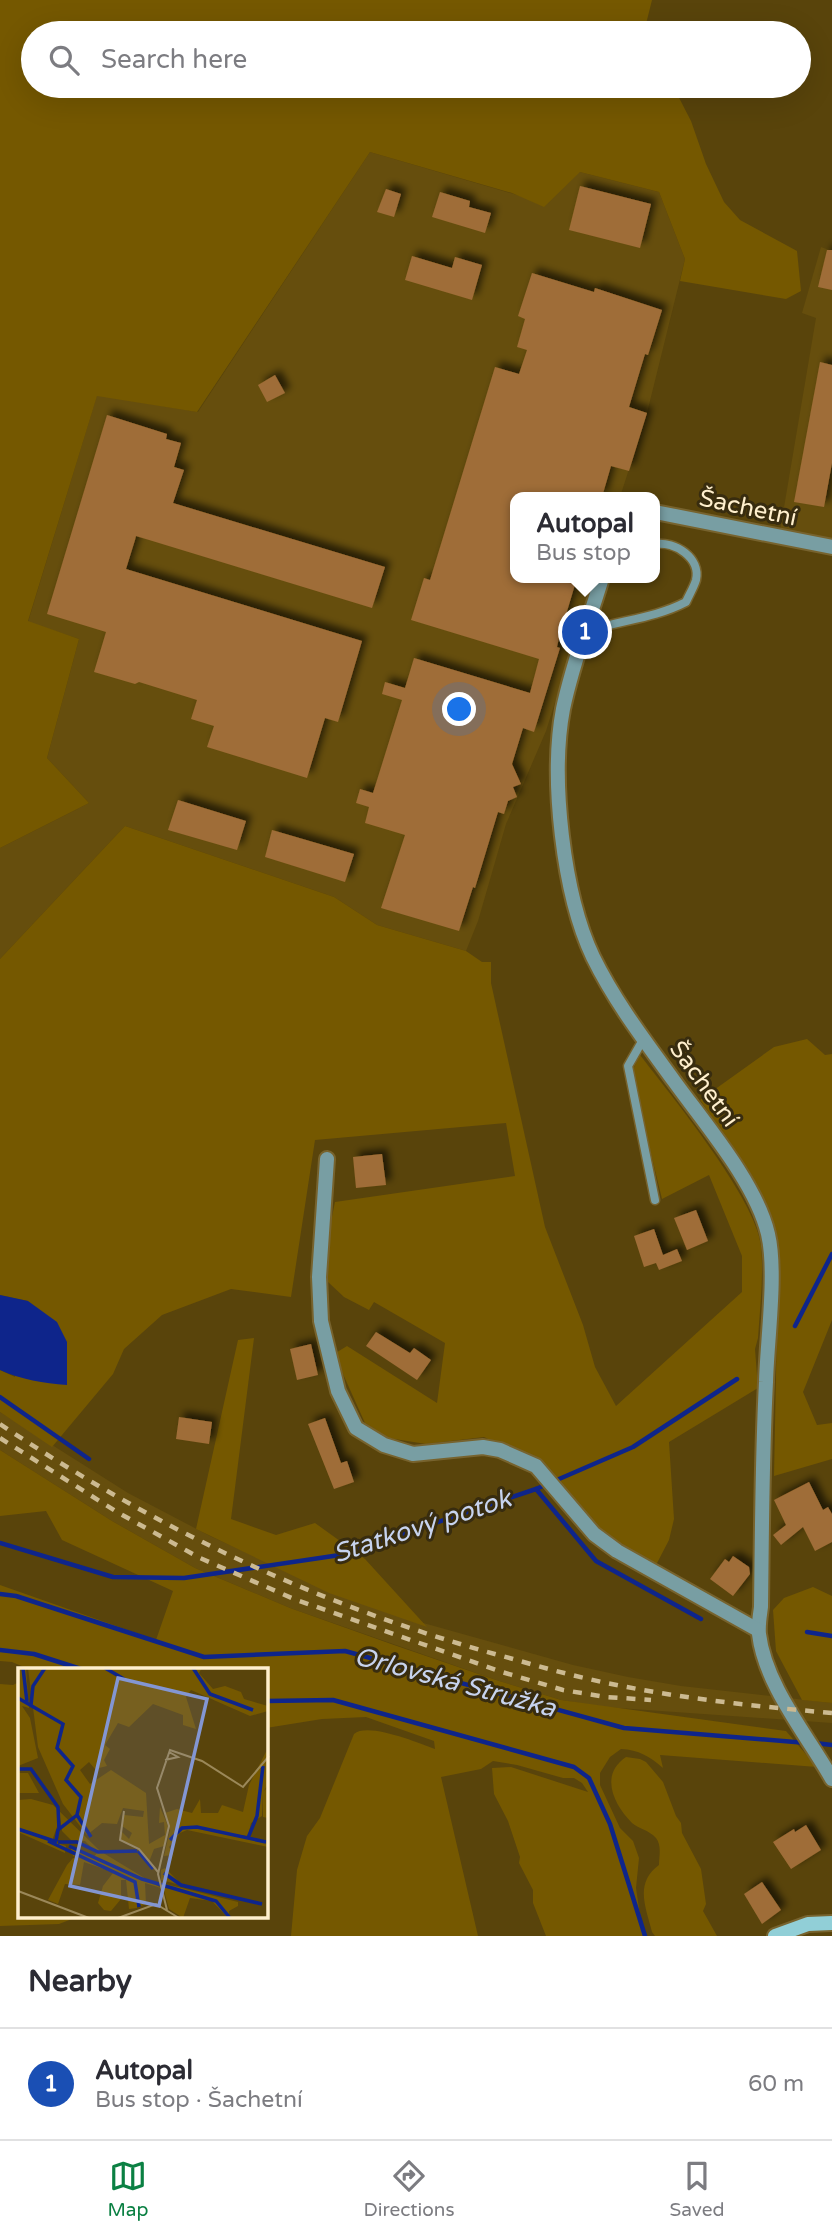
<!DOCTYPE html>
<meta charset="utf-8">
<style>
body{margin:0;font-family:"Varela Round",sans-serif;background:#f2f2f3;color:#2b2b33}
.you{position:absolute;left:460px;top:710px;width:24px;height:24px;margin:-18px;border:5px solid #fff;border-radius:50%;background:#1a73e8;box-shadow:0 0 0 10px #1a73e833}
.badge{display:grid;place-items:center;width:46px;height:46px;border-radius:50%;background:#0b8043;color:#fff;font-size:23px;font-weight:700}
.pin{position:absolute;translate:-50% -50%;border:4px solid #fff;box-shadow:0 2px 7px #0006}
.popup{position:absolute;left:510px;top:492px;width:150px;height:91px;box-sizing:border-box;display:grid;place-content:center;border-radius:14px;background:#fff;filter:drop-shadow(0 2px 5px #0005);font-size:23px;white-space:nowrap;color:#7c7c81}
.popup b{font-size:26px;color:#2b2b33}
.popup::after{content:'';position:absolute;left:50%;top:100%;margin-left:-14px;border:14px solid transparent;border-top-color:#fff}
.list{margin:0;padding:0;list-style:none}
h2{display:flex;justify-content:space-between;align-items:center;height:91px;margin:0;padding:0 28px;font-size:30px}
h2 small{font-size:23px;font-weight:400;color:#7c7c81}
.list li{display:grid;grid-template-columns:46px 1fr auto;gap:21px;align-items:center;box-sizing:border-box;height:112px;padding:0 28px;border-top:2px solid #e1e1e2}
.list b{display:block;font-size:26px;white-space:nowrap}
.list p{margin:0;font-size:23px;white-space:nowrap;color:#7c7c81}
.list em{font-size:23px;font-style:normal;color:#7c7c81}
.icon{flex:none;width:38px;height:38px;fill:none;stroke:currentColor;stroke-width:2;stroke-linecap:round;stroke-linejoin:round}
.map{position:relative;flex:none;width:832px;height:1936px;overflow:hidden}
.search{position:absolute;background:#fff;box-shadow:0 7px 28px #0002;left:21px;right:21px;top:21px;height:77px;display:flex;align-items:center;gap:18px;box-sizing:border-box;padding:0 24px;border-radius:38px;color:#7c7c81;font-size:26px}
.sheet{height:203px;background:#fff}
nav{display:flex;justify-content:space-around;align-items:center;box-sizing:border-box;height:98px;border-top:2px solid #e1e1e2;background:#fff;font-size:19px;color:#7c7c81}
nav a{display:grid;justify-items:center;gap:4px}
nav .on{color:#0b8043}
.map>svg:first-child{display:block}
</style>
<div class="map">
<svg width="832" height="1936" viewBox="0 0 832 1936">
<defs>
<filter id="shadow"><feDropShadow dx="5.5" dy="-5.5" stdDeviation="3.5" flood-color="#0009"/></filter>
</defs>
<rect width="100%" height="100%" fill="#59440b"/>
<g fill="#664e0d">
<polygon points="370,152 524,197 580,172 659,192 685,259 647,413 620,497 515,497 515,578 594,578 546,731 506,824 478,921 466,951 377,925 334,897 125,826 0,959 0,848 89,803 47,758 79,639 28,622 97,395 198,412"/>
<polygon points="821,247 832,251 832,541 780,531 816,318 802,313"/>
<polygon points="0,1412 128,1493 210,1536 308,1580 409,1619 573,1665 628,1677 681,1686 832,1703 832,1723 604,1707 561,1700 499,1681 290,1608 195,1568 112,1521 0,1450"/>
</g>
<g fill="#755800">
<polygon points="0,0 652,0 645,28 647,33 33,33 33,86 673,86 691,121 706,164 724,202 740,220 797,251 801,291 786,299 680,281 685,259 659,192 580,172 544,207 512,193 370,152 197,412 97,396 28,621 79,639 47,758 89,803 0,848"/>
<path d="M125 826 334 897 377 925 466 951 482 962H491V983L545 1227 583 1325 595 1367 616 1406 742 1292V1256L709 1175 662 1199 633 1080V1069L640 1055C670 1094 757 1200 761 1246 764 1275 760 1308 758 1338L755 1349 758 1388 669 1442 674 1519 669 1540 656 1565 597 1529 539 1464 484 1437 426 1444 388 1438 365 1423 334 1354 347 1346 437 1403 445 1343 374 1302 369 1310 344 1297 327 1281V1241L335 1202 515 1176 506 1123 315 1140 291 1297 231 1289 162 1315 124 1349 113 1374 52 1447 0 1412V1370L15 1377 28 1301 0 1295V959Z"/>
<polygon points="807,1039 825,1055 832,1054 832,1320 803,1392 817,1425 832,1423 832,1459 774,1476 778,1272 777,1234 766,1203 738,1156 700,1100 774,1047"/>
<polygon points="254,1338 231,1519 276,1535 315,1523 365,1559 427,1627 329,1593 196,1529 238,1340"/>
<path d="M0 1450 112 1521 195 1568 290 1608 394 1645 499 1681 561 1700 786 1731 817 1767 660 1755 663 1768C649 1756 639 1750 621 1749L610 1757 600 1773V1785L620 1828 633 1841 639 1858 636 1888 643 1936H546L533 1903V1890L519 1863 520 1857 508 1821 494 1794 492 1768 511 1767 588 1792 582 1783 574 1778H563L517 1765 493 1761 481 1769 441 1777 478 1936H291L297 1870 307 1836 320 1818 354 1734C368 1722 418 1743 435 1749L434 1741 366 1717 322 1719 266 1728V1670H31L12 1662 0 1661V1585L156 1640 173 1591 62 1540 46 1511 0 1516Z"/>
<polygon points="813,1587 832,1596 832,1703 802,1700 776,1651 773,1610 784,1598"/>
<polygon points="19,1682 19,1917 77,1917 59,1924 0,1926 0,1684 13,1685"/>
<path d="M626 1757 640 1759 646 1762 663 1782 676 1816 681 1823 682 1833 701 1869 706 1904 703 1911 717 1936H655L652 1932C646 1908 634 1883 659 1865 659 1856 662 1846 656 1838 649 1830 639 1829 632 1823 614 1805 599 1775 626 1757Z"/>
</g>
<path fill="#0e258b" d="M0 1295 28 1301 57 1322 67 1342V1385C43 1383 22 1380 0 1370Z"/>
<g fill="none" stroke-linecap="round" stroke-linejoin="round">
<g stroke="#0e258b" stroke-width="4.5">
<polyline points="795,1326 832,1254"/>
<polyline points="0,1397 89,1459"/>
<polyline points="536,1489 596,1561 701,1619"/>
<polyline points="0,1543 113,1577 184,1578 340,1555 536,1489 633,1447 737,1379"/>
<polyline points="0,1594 16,1596 204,1657 345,1651 624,1728 807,1743"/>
<polyline points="807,1632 832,1636"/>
<polyline points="0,1650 34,1654 84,1670"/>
<polyline points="266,1701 333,1700 574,1767 589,1778 610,1824 645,1936"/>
<polyline points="815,1743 832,1745"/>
</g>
</g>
<g fill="#9f6d37" filter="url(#shadow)">
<polygon points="580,186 651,204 640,248 569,230"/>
<polygon points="386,189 401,194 394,217 377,212"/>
<polygon points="440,192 470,201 469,207 491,213 485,233 432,217"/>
<polygon points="827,250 832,250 832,290 818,287"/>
<polygon points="412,256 452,268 455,257 482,265 472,300 405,280"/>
<polygon points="532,273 594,292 595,288 662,310 648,355 645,354 629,407 647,413 629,471 611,466 602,497 515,497 515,578 577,578 559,638 557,647 560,648 534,732 523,728 512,764 521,784 513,787 517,797 508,801 504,814 498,812 475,888 473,887 459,931 381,908 405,835 365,823 369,807 356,803 360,789 373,793 402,700 382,694 385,682 405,688 414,658 530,693 539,659 411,620 424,578 430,580 495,367 519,374 527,350 517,347 525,319 518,316"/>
<polygon points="820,362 832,365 832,463 824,507 794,502"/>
<polygon points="275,375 285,393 267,402 258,385"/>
<polygon points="107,415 167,434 166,439 181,443 174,467 184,470 173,503 385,567 372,608 136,536 135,540 126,569 362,641 338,722 325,718 307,778 207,747 214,726 191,719 197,700 139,682 135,684 94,672 106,632 47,614"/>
<polygon points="178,800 246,821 237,850 168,830"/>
<polygon points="272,830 354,854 345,882 265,857"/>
<polygon points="382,1154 386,1185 356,1188 353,1157"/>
<polygon points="696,1210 708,1241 687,1250 674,1218"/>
<polygon points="654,1229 663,1255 677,1249 682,1261 659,1270 656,1263 644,1267 634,1236"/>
<polygon points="376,1332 410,1353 414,1348 431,1360 417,1380 366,1346"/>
<polygon points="311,1344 318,1375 297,1380 290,1349"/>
<polygon points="179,1417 212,1422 209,1444 176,1439"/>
<polygon points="325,1418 341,1463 347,1461 354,1482 334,1489 308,1424"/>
<polygon points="809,1482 823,1510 828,1507 832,1514 832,1542 815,1551 803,1527 781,1545 773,1535 786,1525 774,1500"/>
<polygon points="733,1556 749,1567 750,1574 733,1596 710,1579 725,1559 729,1562"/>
<polygon points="806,1825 821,1850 791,1869 773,1842 794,1829 795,1832"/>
<polygon points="762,1882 781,1910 762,1924 744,1894"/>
</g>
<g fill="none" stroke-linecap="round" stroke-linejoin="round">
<g stroke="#77632e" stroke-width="11">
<g id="service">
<path d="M585 632C620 620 653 619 686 602 689 595 694 587 696 580 701 558 675 541 655 544"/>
<polyline points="644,1038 628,1066 655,1200"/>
</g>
</g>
<g stroke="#77632e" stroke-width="18">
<g id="minor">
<polyline points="655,512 832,547"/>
<path d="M602 578C589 621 572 665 563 709 550 778 563 894 593 957 615 1002 645 1041 674 1081 705 1124 756 1183 768 1234 777 1272 767 1341 766 1382 762 1457 762 1532 761 1607 760 1615 758 1625 759 1634 765 1685 807 1735 832 1779"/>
<polyline points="327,1159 319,1277 321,1321 338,1391 356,1428 384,1445 413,1454 483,1447 500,1450 536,1466 594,1534 617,1551 758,1630"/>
</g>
</g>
<g stroke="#77632e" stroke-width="18">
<polyline id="secondary" points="775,1936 808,1924 832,1923"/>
</g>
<use href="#service" stroke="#789ea3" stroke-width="8"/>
<use href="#minor" stroke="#789ea3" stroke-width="14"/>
<use href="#secondary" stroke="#91cfd7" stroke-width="14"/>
<g stroke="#ccba91" stroke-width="4.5" stroke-dasharray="9 9" stroke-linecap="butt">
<path d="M0 1424C161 1532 326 1609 513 1659 551 1670 589 1680 627 1687 694 1700 764 1707 832 1713"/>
<polyline points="0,1438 117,1512 200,1558 294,1599 502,1672 563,1690 606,1697 651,1700"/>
</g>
</g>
<g text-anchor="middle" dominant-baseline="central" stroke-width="6" stroke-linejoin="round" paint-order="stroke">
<g font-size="24" fill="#ffefcd" stroke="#382c0f">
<text transform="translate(748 508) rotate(12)">Šachetní</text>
<text transform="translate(704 1084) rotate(54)">Šachetní</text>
</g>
<g font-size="26" font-style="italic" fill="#c7d3ee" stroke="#382c0f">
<text transform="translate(422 1526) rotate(-18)">Statkový potok</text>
<text transform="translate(455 1682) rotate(15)">Orlovská Stružka</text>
</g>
</g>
<g transform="translate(18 1668)">
<rect width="250" height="250" fill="#59440b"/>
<path d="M0 0H8L11 40 4 38 12 50 20 90 0 98ZM10 0H184L181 5 195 21 207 18 223 24 226 31 250 38V43L232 48 173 22 168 29 178 61 165 57V47L135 36 111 59 100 55 87 77 92 81 86 92 89 98 77 101 71 94 62 102 72 116 93 102 128 125 131 176 147 167 146 154 141 155 142 139 150 158 146 178 136 181 131 194 121 180 103 172V163L111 171 114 165 104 158 106 147 125 149 126 143 105 140 99 156 84 155 69 167 45 136 20 79ZM250 80V116L246 123 250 119V150L245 149V126L244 148 233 155 230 168 200 164 248 175 250 179 169 162 162 165 151 179 158 192 155 187 146 188 152 162 147 145 159 141 174 145 182 131 183 145H200L204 137 225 144 231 117ZM0 105H10L21 125H0ZM13 131 35 137 82 183 143 220 127 215 128 236 123 238 121 233 119 240 111 241 108 212H103V231L93 243 86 242 80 235 85 218 95 205 100 206 66 194 62 217 47 216 40 236 30 232 49 197 55 190 62 191 55 188 52 177 75 190 79 185 67 173 53 172 44 163 42 150 34 173 48 178 47 185 0 164V132ZM147 200 163 216 250 239 143 212V202ZM144 215 220 234V238L211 243 210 250 194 233 172 230 165 250 151 241Z" fill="#755800"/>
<path fill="none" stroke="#0e258b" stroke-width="3.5" d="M5 0 9 34M87 0 106 11M175 0 192 26 235 42M0 30 45 56 39 80 55 98 48 112 63 129 59 147 40 162 38 173M13 37 15 18 27 0M0 101H13L40 139 41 161M59 147 73 169M0 161 39 174M230 170 239 148 245 98M152 172 164 160 179 159 248 174M30 173 117 214 121 239M40 174H59L80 184 119 183M51 178 124 211 198 233 212 250M120 183 135 201M146 205 163 217 244 236"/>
<path fill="none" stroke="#9b8859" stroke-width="2" d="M147 92 160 89 151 84M106 143 102 172 121 181 140 204M0 223 71 250M149 242 140 206 151 158 139 120 152 82 184 93 225 119 251 88M100 250 138 236 161 250"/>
<path fill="#8396d3" fill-opacity="0.15" stroke="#8396d3" stroke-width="3.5" d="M100 10 189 31 141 238 52 218Z"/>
<rect width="250" height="250" fill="none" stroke="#ffefcd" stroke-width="3.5"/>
</g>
</svg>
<div class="you"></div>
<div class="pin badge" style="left:585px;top:632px;background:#1a4fb4">1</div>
<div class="popup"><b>Autopal</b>Bus stop</div>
<div class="search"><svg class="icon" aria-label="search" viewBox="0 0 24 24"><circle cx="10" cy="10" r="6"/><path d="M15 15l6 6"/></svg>Search here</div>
</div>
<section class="sheet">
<h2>Nearby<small></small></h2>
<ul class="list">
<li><span class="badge" style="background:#1a4fb4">1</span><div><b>Autopal</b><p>Bus stop · Šachetní</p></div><em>60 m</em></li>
</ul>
</section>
<nav>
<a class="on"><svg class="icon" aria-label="map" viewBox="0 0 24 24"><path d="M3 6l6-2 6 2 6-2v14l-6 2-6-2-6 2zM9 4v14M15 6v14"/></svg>Map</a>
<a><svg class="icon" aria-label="directions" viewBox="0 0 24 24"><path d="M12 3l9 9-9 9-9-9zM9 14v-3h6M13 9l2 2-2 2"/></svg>Directions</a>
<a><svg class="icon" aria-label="saved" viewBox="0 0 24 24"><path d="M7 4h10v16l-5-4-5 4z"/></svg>Saved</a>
</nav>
